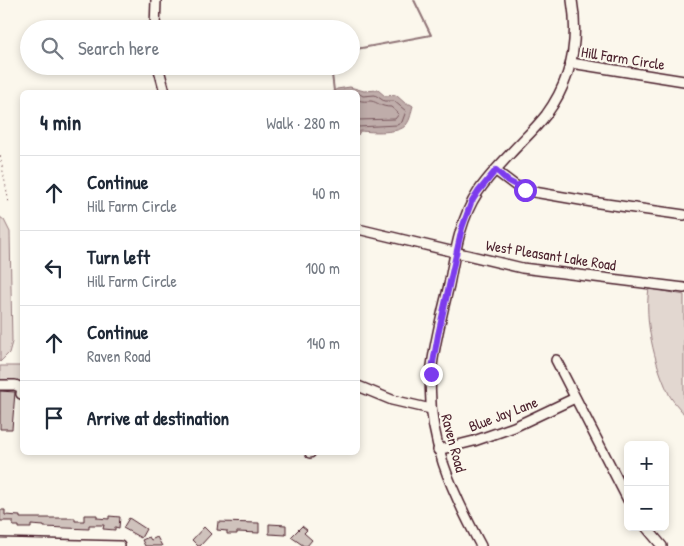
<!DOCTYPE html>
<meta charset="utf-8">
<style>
body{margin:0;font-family:"Patrick Hand",sans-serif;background:#f2f2f3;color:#1f2937}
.controls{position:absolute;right:15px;bottom:15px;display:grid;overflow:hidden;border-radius:8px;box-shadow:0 2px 8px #0003}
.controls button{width:45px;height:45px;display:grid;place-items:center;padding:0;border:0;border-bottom:1px solid #e0e1e3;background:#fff;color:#1f2937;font:25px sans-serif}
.stop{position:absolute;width:15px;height:15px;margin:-11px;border:4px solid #7c3aed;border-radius:50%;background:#fff}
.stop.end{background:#7c3aed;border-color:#fff;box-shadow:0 1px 5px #0008}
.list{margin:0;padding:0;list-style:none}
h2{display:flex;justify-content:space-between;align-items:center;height:65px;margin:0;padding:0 20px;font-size:21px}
h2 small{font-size:16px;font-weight:400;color:#747a83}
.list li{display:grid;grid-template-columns:32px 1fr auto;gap:15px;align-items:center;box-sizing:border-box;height:75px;padding:0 20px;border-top:1px solid #e0e1e3}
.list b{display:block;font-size:19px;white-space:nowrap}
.list p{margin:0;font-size:16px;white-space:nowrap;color:#747a83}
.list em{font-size:16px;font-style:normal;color:#747a83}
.icon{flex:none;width:28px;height:28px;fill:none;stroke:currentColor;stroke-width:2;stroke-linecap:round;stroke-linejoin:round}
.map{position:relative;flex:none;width:684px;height:546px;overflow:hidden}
.search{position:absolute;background:#fff;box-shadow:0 2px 8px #0003;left:20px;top:20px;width:340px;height:55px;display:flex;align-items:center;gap:12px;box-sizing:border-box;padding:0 18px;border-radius:28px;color:#747a83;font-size:19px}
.panel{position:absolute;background:#fff;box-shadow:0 2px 8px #0003;left:20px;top:90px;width:340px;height:365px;border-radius:8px}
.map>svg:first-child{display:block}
</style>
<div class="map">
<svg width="684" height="546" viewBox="0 0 684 546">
<rect width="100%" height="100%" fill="#fbf7ec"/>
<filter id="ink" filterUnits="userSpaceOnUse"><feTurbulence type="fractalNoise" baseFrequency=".02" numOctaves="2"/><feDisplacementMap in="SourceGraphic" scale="10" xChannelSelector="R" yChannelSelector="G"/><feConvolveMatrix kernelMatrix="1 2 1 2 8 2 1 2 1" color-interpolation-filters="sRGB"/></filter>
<g filter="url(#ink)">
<g fill="#e2d7d0" stroke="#967b7e">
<polygon points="0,217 4,220 10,232 12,342 9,353 0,362"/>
<path d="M649 288 684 295V414C679 407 671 400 668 392 654 362 644 320 649 288Z"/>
<polygon points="0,366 22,366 22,382 0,381"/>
</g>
<path fill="#bfadaa" stroke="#907477" d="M350 87 364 91 378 90 385 96 396 95 406 104H410L413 106C411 112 411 119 406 125 399 134 372 132 360 131L358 135V92H332L337 89Z"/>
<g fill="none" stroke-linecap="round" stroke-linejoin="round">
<g stroke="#79585e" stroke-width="1">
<polyline points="358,93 363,96 375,95 384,101 394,101 406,111 402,122 397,125 358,127"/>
<path d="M358 100C363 102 366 101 371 101 378 102 380 107 391 107L399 114 395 119 358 120"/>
</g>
<g stroke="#907477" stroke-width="2">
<polyline points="351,50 431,35 414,0"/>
<polyline points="331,66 334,91"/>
</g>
</g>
<g fill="#cfc2bc" stroke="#4a1f2b">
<polygon points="0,391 15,392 12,429 0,429"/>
<polygon points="0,510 5,510 5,515 20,516 20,518 75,518 75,521 84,521 84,515 97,515 97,518 109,519 109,516 120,517 119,528 115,527 115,530 103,529 104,525 89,525 89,529 44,527 44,526 31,525 31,528 19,528 19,526 13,526 13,521 0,521"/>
<polygon points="129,518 146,529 141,538 123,528"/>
<polygon points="218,522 259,523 259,533 237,532 237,534 227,534 227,531 217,530"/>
<polygon points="269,524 286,525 286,535 269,534"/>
<polygon points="302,526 307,530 304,533 312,540 307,546 304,546 291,537"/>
<polygon points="204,527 211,534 200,546 198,546 192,540"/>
<polygon points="149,537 151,540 157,537 162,546 145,546 142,540"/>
</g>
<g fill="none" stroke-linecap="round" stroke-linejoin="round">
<g stroke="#4a1f2b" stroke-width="12">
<g id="minor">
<polyline points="155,29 156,0"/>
<polyline points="571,63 684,81"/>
<polyline points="158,66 165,92"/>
<polyline points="496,171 516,186 534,192 592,202 684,215"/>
<polyline points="358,229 522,268 684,288"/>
<polyline points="556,360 628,500"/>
<polyline points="0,385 15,385 22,388 21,394"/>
<polyline points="358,386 392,400 431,409"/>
<polyline points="438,450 474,441 514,427 575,398"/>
<polyline points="310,453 311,452"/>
<polyline points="646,527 662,546"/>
<polyline points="0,543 120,546"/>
<path d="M481 546C452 492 426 437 431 374 434 344 442 314 449 285 455 253 460 219 478 192 487 178 499 166 510 154 522 141 535 129 546 115 571 81 579 41 572 0"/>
</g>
</g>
<polyline stroke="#4a1f2b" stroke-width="1" stroke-dasharray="1 4" stroke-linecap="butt" points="0,156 9,203"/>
<use href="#minor" stroke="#fbf7ec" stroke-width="9"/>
</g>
</g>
<g fill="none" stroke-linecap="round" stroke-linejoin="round" filter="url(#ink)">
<polyline stroke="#7c3aed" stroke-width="6" points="431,374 438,335 462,228 471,203 478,192 496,170 508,181 525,190"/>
</g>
<g text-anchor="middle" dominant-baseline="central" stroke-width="4.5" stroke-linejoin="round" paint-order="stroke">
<g font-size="15" fill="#4a1f2b" stroke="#fbf7ec">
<text transform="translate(623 58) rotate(9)">Hill Farm Circle</text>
<text transform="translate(551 255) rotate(9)">West Pleasant Lake Road</text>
<text transform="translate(503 414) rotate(-21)">Blue Jay Lane</text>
<text transform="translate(454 443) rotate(75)">Raven Road</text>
</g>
</g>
</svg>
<div class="controls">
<button>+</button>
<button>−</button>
</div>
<div class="stop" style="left:525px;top:190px"></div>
<div class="stop end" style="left:431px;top:374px"></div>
<div class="search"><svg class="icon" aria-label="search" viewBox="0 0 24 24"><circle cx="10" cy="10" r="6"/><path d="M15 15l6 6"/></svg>Search here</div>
<section class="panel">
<h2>4 min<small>Walk · 280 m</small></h2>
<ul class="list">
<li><svg class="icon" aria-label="ahead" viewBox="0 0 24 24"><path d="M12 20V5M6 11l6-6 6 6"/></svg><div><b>Continue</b><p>Hill Farm Circle</p></div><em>40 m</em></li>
<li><svg class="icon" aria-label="left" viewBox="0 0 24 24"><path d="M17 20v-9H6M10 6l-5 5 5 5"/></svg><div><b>Turn left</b><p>Hill Farm Circle</p></div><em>100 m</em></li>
<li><svg class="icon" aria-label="ahead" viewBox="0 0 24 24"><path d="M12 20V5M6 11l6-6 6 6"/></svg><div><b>Continue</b><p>Raven Road</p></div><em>140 m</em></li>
<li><svg class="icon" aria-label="arrive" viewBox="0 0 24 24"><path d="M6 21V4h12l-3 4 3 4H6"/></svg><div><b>Arrive at destination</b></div></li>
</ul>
</section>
</div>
